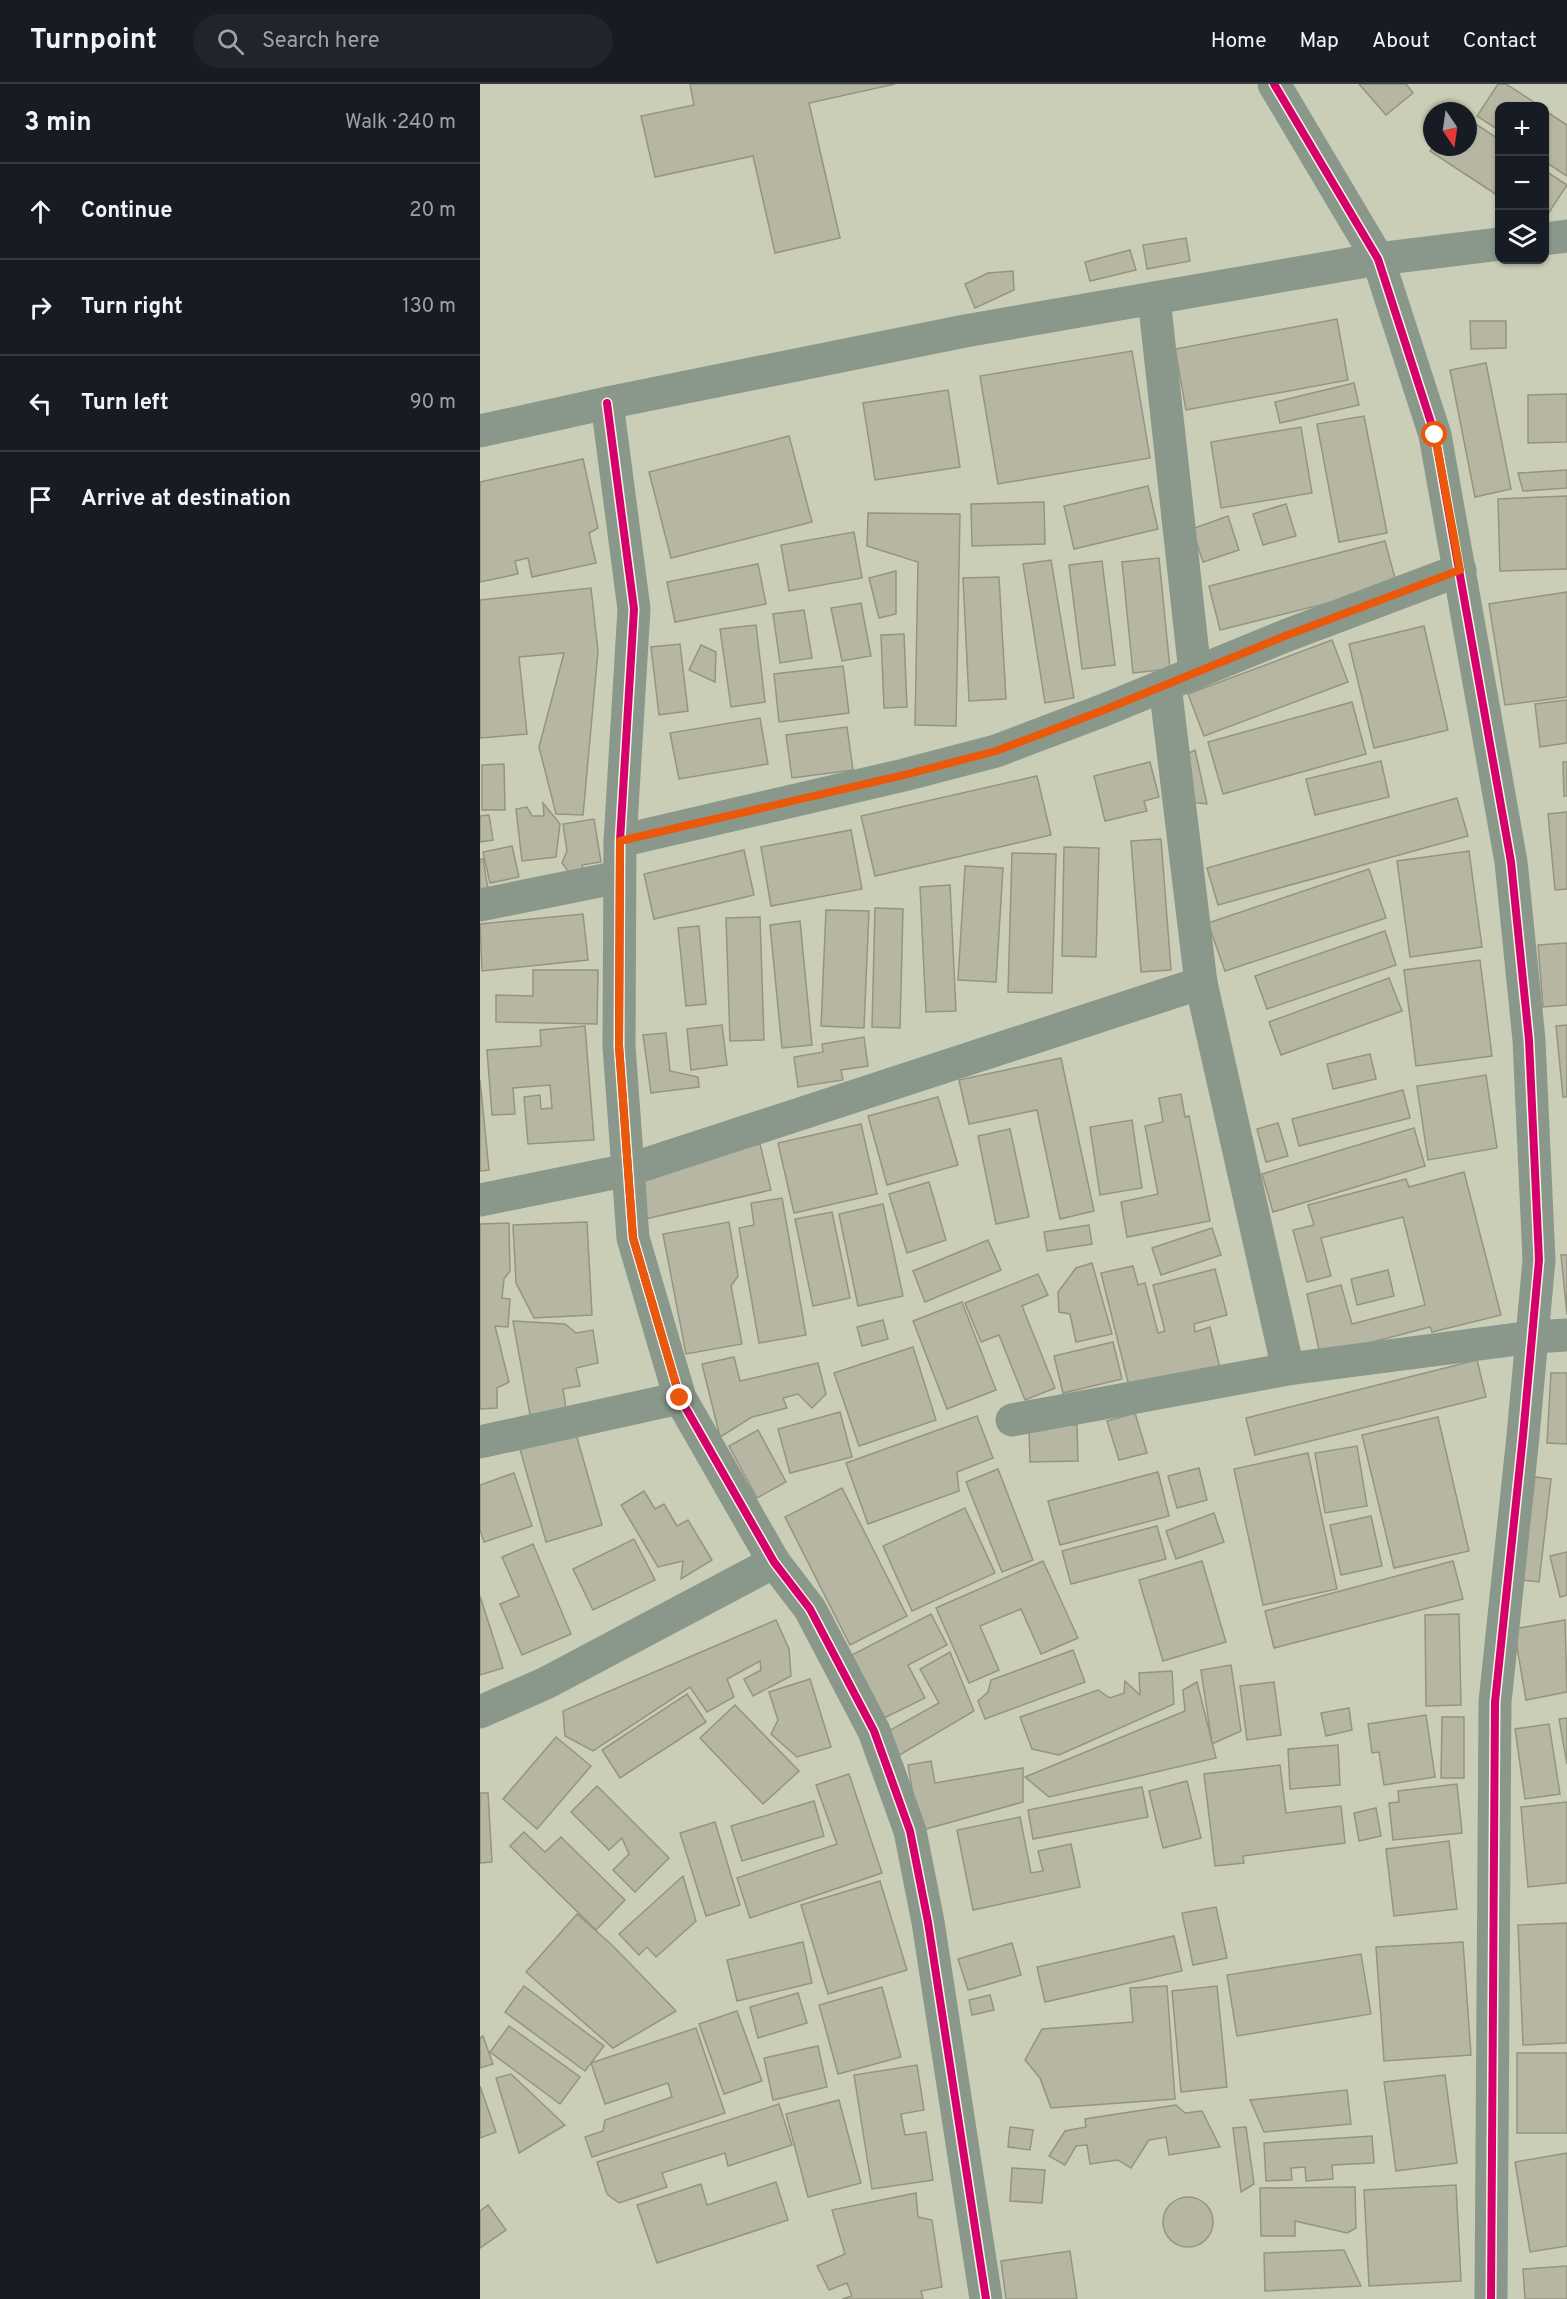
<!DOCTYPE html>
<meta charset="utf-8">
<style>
body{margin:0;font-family:Overpass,sans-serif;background:#20242c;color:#f1f3f6}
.controls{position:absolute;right:18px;top:18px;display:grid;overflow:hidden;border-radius:12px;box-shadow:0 2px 4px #0004}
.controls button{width:54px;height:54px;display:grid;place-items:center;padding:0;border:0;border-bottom:2px solid #363941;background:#171b24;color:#f1f3f6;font:30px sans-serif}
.compass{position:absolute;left:943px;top:18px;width:54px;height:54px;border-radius:50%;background:#171b24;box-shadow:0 2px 4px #0004;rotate:167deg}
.stop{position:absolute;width:18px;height:18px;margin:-14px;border:4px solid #ea580c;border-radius:50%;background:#fff}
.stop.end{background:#ea580c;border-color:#fff;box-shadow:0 2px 6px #0008}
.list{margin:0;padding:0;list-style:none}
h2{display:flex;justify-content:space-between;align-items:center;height:78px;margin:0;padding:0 24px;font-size:26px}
h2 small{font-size:20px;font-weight:400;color:#9ea1a6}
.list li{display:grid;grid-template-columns:39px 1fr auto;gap:18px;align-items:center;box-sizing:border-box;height:96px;padding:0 24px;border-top:2px solid #363941}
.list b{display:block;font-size:22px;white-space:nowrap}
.list em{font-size:20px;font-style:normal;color:#9ea1a6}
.icon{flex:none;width:33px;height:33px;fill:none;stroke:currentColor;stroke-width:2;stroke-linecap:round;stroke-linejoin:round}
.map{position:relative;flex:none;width:1087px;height:2215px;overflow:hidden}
header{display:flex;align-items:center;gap:36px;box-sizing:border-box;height:84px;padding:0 30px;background:#171b24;border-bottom:2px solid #363941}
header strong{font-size:28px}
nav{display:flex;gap:33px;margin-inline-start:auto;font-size:21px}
.search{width:420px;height:54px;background:#20242c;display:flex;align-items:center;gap:15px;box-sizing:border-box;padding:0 21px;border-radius:33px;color:#9ea1a6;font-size:22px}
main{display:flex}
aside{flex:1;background:#171b24}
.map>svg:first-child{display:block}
</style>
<header>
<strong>Turnpoint</strong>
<div class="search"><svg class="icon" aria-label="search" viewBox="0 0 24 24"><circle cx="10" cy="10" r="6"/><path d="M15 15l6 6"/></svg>Search here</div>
<nav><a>Home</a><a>Map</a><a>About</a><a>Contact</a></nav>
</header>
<main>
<aside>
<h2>3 min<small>Walk · 240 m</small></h2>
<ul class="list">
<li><svg class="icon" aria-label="ahead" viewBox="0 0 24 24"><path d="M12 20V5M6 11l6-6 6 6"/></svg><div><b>Continue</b></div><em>20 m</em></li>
<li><svg class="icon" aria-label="right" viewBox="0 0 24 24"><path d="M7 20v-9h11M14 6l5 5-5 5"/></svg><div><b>Turn right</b></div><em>130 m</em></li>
<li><svg class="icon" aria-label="left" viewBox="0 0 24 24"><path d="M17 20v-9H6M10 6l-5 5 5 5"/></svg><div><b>Turn left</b></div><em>90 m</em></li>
<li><svg class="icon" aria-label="arrive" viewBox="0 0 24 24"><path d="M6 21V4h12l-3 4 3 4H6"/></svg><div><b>Arrive at destination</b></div></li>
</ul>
</aside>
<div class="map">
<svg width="1087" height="2215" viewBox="0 0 1087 2215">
<rect width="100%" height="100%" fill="#cbceb6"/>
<g fill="#b7b6a3" stroke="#959481" stroke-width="1.5">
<polygon points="210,0 415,0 329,19 360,154 295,169 273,72 175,93 161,32 214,21"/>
<polygon points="879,0 926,0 933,9 906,31"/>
<polygon points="1018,0 1026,0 1060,22 1020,22 1020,47 997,32"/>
<polygon points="1064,26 1087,41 1087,92 1064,77"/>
<polygon points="988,35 1020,56 1020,113 950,67 953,63 988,63"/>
<polygon points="1064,86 1087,101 1064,136"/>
<polygon points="706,154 710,177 667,185 663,161"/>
<polygon points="650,166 656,186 610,197 605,178"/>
<polygon points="533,187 534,206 495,224 485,200 508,189"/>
<polygon points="857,235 868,296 706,326 695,265"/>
<polygon points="990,237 1026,237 1026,264 991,265"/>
<polygon points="652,267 670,374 518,400 500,292"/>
<polygon points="1006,279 1031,405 995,413 970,286"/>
<polygon points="874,299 879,321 800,339 795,318"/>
<polygon points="468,306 480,383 395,396 383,319"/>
<polygon points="1087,310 1087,358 1048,359 1048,311"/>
<polygon points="884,332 907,449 859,458 837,340"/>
<polygon points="821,343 832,409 741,424 731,358"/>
<polygon points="309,352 332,438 191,474 169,388"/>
<polygon points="103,375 118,444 109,449 116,479 52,493 48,474 35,477 38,490 0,498 0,398"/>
<polygon points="1087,386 1087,404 1043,407 1038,389"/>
<polygon points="668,402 678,445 594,465 584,422"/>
<polygon points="1087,412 1087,485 1020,487 1018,415"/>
<polygon points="564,418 565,460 492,462 491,420"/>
<polygon points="806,420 816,452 783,461 773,430"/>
<polygon points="388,429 480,430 476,642 435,641 438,478 387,462"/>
<polygon points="748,432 759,466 723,478 712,445"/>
<polygon points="374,448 382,494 309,507 301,461"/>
<polygon points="905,457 917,502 740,546 729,502"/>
<polygon points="679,474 690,585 653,589 642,478"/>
<polygon points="571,476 594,614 565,619 543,480"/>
<polygon points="622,477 635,581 602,585 589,481"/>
<polygon points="278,480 286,520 195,538 187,498"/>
<polygon points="416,487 416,530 399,534 389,494"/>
<polygon points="519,493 526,615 489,617 483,494"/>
<polygon points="111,504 118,567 103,731 76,730 59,663 84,569 39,573 47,650 0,654 0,516"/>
<polygon points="1087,508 1087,613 1025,621 1009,520"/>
<polygon points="381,519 391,572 362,577 351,524"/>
<polygon points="324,526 332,574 300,579 293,530"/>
<polygon points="276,541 285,618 251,623 240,545"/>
<polygon points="944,542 968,646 894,664 869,560"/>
<polygon points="424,550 427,623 404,624 401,551"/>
<polygon points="852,556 868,598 724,652 708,610"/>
<polygon points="200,560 208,627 179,631 171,563"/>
<polygon points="221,561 236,568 235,598 209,586"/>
<polygon points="363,582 369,629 299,638 294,590"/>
<polygon points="1087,616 1087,659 1060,663 1055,620"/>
<polygon points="872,618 886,670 743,710 728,658"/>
<polygon points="280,634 288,680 199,695 190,649"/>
<polygon points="367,643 373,686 312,694 306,651"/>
<polygon points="715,666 727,720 709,718 701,673"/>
<polygon points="901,677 909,713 835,731 826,695"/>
<polygon points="670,678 679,713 664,717 667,727 625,737 614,692"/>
<polygon points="1083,678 1087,678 1087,712 1084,712"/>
<polygon points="24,680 25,726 2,726 2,681"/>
<polygon points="557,692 571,751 395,792 381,732"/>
<polygon points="977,714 988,752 738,821 727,784"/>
<polygon points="63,719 80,740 76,773 42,777 36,725 47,723 52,732 64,732"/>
<polygon points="1087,728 1087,805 1075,806 1068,730"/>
<polygon points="9,731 13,756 0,758 0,732"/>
<polygon points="114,735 121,778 102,781 104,789 91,791 82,779 87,767 83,740"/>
<polygon points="371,746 382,805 291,822 281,763"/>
<polygon points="681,755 691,886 661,888 651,757"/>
<polygon points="32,762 39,793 10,799 3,768"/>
<polygon points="584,763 619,764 616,873 582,872"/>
<polygon points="264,766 274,811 174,835 164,790"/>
<polygon points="989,767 1002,863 930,873 917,777"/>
<polygon points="532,769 576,770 572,909 528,908"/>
<polygon points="0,775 3,775 8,805 0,806"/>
<polygon points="485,782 523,784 516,898 478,896"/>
<polygon points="889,785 906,834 745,887 728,839"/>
<polygon points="470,801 476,927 446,928 440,803"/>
<polygon points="395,824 423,825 420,944 392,943"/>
<polygon points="346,826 389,827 384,944 341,942"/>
<polygon points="103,830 108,876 2,887 0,840"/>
<polygon points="280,833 284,956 250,957 246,834"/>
<polygon points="320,837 332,961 302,964 290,841"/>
<polygon points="219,842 226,920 206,922 198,844"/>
<polygon points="905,847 916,881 787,925 775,892"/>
<polygon points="1087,859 1087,921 1063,923 1058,861"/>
<polygon points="1000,876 1012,972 936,982 924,886"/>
<polygon points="53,886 118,886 117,940 16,938 16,911 53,912"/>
<polygon points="909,894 922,927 801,971 789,938"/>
<polygon points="242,941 247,981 211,986 207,945"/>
<polygon points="1087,941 1087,1013 1083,1013 1076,942"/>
<polygon points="105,942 114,1056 48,1060 44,1013 60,1011 61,1025 72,1024 70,1001 33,1004 35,1030 12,1031 7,966 61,962 60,946"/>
<polygon points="186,949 190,987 218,993 219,1003 171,1009 163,951"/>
<polygon points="384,953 388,982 361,986 363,996 318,1003 314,973 343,968 342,960"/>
<polygon points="890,970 896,995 853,1005 847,980"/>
<polygon points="581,974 614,1127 580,1135 557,1026 489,1040 479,996"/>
<polygon points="1006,991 1017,1064 948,1076 937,1002"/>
<polygon points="0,996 9,1086 0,1087"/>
<polygon points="923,1006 930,1034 819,1062 812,1035"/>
<polygon points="701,1010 705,1033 709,1032 730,1137 647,1153 641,1118 678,1110 665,1042 683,1038 679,1014"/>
<polygon points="458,1013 478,1081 407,1101 388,1032"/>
<polygon points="652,1036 662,1104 620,1111 610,1043"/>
<polygon points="798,1039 808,1072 786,1078 777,1045"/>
<polygon points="381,1040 397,1110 314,1129 298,1059"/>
<polygon points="934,1044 945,1082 793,1128 782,1090"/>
<polygon points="530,1045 549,1133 516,1140 498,1052"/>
<polygon points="280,1060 291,1106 165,1135 155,1089"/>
<polygon points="984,1088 1021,1231 952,1248 950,1243 843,1271 839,1266 827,1210 861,1201 872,1240 945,1221 923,1133 841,1154 851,1192 827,1198 813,1146 834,1141 828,1121 926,1095 929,1103"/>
<polygon points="449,1098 466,1156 427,1169 409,1110"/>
<polygon points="302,1114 326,1251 279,1259 259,1144 274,1141 271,1119"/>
<polygon points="403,1120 423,1212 378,1222 359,1130"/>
<polygon points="352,1128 370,1214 333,1222 315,1135"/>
<polygon points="107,1138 112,1231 54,1234 36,1199 33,1141"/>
<polygon points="249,1138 258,1192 251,1202 262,1260 206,1270 183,1150"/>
<polygon points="29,1139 30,1187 24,1195 22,1214 30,1215 28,1243 15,1242 29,1298 17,1304 17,1324 0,1325 0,1140"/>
<polygon points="609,1141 612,1160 567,1167 564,1148"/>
<polygon points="732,1144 741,1171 681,1191 672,1164"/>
<polygon points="508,1156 521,1186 445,1218 433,1187"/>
<polygon points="1081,1171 1087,1171 1087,1231"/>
<polygon points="612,1179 632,1250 596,1258 590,1230 579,1228 578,1208 596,1184"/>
<polygon points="653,1182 658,1201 665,1199 678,1249 685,1247 673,1201 735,1185 747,1231 714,1240 715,1248 730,1243 740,1284 650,1306 621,1189"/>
<polygon points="908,1186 914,1212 877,1221 871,1195"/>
<polygon points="558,1190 568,1211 542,1222 575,1304 545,1316 519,1251 501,1258 485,1219"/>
<polygon points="482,1218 516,1306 467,1325 433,1237"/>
<polygon points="403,1236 408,1255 382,1262 377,1243"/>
<polygon points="33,1237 85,1240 96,1249 113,1246 118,1279 96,1284 100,1302 83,1305 86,1324 50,1331"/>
<polygon points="633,1258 642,1295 583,1309 574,1272"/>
<polygon points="433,1263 456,1336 379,1362 354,1289"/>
<polygon points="254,1273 260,1297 338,1279 346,1310 332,1324 318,1310 303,1314 307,1324 272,1333 240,1353 222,1280"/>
<polygon points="997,1276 1006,1313 775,1371 766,1334"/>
<polygon points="1071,1289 1087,1289 1087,1360 1067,1359"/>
<polygon points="360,1328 372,1373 310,1389 298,1345"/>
<polygon points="655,1329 667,1369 639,1376 627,1337"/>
<polygon points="497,1332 513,1374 477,1388 479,1407 388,1440 366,1379"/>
<polygon points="958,1333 989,1467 914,1484 882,1351"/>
<polygon points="597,1341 598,1377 550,1378 549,1343"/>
<polygon points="278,1346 306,1398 277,1414 249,1362"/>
<polygon points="96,1350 122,1441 66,1458 40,1365"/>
<polygon points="877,1362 887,1422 845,1429 835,1369"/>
<polygon points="828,1369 857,1505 783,1521 754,1385"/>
<polygon points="719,1384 727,1416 697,1424 688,1392"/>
<polygon points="518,1385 553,1476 522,1488 486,1398"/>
<polygon points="678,1388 689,1432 580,1461 568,1417"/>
<polygon points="34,1389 52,1442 4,1458 0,1446 0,1401"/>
<polygon points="1055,1393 1071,1395 1059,1498 1042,1496"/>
<polygon points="362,1404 427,1532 370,1561 305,1433"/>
<polygon points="164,1407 175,1425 184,1420 197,1442 208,1436 232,1476 201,1495 203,1477 178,1483 141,1421"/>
<polygon points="485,1424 515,1489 432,1527 403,1462"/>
<polygon points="734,1429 744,1458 696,1475 686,1447"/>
<polygon points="891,1432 902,1482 861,1491 850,1441"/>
<polygon points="677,1442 686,1475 591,1500 582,1467"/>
<polygon points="154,1455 175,1496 113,1526 93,1485"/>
<polygon points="53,1460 91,1550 42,1571 20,1520 39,1512 22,1473"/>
<polygon points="1087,1468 1087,1511 1080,1513 1070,1472"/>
<polygon points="563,1477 598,1554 561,1570 541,1525 500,1542 519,1586 489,1599 456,1524"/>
<polygon points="722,1477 746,1558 683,1577 659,1496"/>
<polygon points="973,1477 983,1515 794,1564 785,1527"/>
<polygon points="0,1512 23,1584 0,1591"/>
<polygon points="451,1530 467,1561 428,1581 445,1614 400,1636 368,1573"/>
<polygon points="979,1530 981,1621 946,1622 945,1531"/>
<polygon points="296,1536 309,1565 311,1592 273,1612 264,1595 281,1586 280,1577 247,1595 254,1613 227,1628 210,1603 113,1667 85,1652 83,1627"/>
<polygon points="1085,1536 1087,1608 1046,1616 1034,1545"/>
<polygon points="593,1566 605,1598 505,1635 498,1617 508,1608 511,1596"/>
<polygon points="470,1568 494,1627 418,1672 405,1649 459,1619 440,1585"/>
<polygon points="751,1581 761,1647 732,1660 721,1586"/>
<polygon points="692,1587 694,1620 579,1671 552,1665 540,1633 618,1606 630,1614 644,1609 645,1597 660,1611 659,1589"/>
<polygon points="330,1595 351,1663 317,1673 291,1650 298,1636 289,1608"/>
<polygon points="717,1598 736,1674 569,1713 545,1693 705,1627 703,1606"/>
<polygon points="794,1598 801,1651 767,1656 760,1602"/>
<polygon points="207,1610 226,1638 140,1694 122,1666"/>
<polygon points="255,1621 319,1687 283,1720 220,1654"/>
<polygon points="869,1624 872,1646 846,1652 841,1629"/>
<polygon points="946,1631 955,1693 904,1701 899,1668 892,1669 888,1640"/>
<polygon points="962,1633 984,1633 984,1694 961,1694"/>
<polygon points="1087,1634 1087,1680 1079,1635"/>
<polygon points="1069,1640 1080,1710 1045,1715 1035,1645"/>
<polygon points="76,1653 111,1682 57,1745 23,1715"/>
<polygon points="858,1661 860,1701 810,1705 808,1665"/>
<polygon points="451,1677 455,1699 543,1684 543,1718 439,1747 428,1681"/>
<polygon points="800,1681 806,1729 861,1722 865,1759 763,1772 764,1779 735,1782 724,1690"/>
<polygon points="369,1690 402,1789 270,1834 257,1794 357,1760 336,1701"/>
<polygon points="707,1697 721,1754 683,1764 669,1707"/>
<polygon points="977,1700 982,1749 913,1756 909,1719 919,1718 918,1707"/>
<polygon points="117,1702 189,1774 155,1808 133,1786 149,1770 142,1754 129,1766 91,1728"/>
<polygon points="662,1703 668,1733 553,1755 548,1726"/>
<polygon points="0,1709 8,1709 12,1778 0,1779"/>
<polygon points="334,1717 344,1752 262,1777 251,1742"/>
<polygon points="1087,1718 1087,1799 1048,1803 1041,1723"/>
<polygon points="896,1724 901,1752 879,1757 874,1729"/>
<polygon points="540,1733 551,1789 563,1787 558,1767 591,1760 600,1803 493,1826 477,1746"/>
<polygon points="235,1738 260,1821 226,1832 200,1749"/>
<polygon points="44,1748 65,1768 81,1753 145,1816 116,1846 30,1762"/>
<polygon points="969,1757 977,1825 914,1832 906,1765"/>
<polygon points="203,1792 216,1837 176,1873 167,1863 159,1871 139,1850"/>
<polygon points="400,1797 427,1886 348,1910 321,1821"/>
<polygon points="736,1823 747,1874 713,1881 702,1829"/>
<polygon points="97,1830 133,1862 196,1927 133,1964 46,1888"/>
<polygon points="1087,1839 1087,1959 1043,1961 1038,1841"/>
<polygon points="694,1852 702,1887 565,1918 557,1883"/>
<polygon points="323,1858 332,1899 257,1917 247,1876"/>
<polygon points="983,1858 991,1971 904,1977 896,1863"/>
<polygon points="532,1859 541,1891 488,1906 478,1875"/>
<polygon points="881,1870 891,1930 757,1952 747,1891"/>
<polygon points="44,1902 124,1962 105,1987 25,1928"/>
<polygon points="687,1902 695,2015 571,2024 560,1994 545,1976 562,1945 653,1938 650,1904"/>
<polygon points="737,1902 747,2003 701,2008 692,1907"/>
<polygon points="402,1903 421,1973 358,1990 339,1921"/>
<polygon points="318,1909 327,1939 278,1954 270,1923"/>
<polygon points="510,1911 514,1926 492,1931 489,1916"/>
<polygon points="257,1927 282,1997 244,2010 219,1940"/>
<polygon points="29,1942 100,1993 80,2020 10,1968"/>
<polygon points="216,1944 245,2029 112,2073 105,2053 123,2047 125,2036 192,2013 188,1999 125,2020 111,1979"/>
<polygon points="3,1952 13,1980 0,1984 0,1954"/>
<polygon points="338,1962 347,2003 293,2016 284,1974"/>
<rect x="1037" y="1969" width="50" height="80"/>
<polygon points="437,1981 444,2026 421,2030 425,2051 446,2048 453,2096 392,2105 374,1991"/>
<polygon points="31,1990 85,2041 39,2069 16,1994"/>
<polygon points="965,1991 977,2079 916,2087 904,1998"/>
<polygon points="0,2002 16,2048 0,2054"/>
<polygon points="867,2006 871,2040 784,2048 770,2016"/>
<polygon points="359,2016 381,2099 328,2113 306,2030"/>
<polygon points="299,2020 312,2061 248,2082 245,2069 182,2089 187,2103 139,2119 127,2110 117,2078"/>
<polygon points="696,2021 705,2029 722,2027 740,2063 689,2071 686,2053 669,2056 651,2084 638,2076 610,2080 607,2061 596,2062 585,2081 569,2072 585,2047 606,2043 605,2035"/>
<polygon points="530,2043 553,2046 550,2066 528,2063"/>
<polygon points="766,2043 774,2100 761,2108 753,2044"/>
<polygon points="892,2052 894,2079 852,2081 853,2095 826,2097 825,2083 811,2084 812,2096 786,2097 784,2059"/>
<polygon points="1087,2069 1087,2162 1050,2168 1035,2078"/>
<polygon points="532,2084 565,2086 562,2119 530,2117"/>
<polygon points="296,2098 308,2136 177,2179 157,2121 221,2100 227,2121"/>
<polygon points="976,2101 981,2197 889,2202 884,2106"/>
<polygon points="875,2103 876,2144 867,2149 815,2137 815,2152 781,2152 780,2104"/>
<polygon points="436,2109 438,2133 452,2136 462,2203 441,2207 443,2215 362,2215 372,2212 367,2199 349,2206 337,2182 365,2170 352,2126"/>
<circle cx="708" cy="2138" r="25"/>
<polygon points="8,2121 26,2146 0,2164 0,2127"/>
<polygon points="864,2166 881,2202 785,2207 784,2169"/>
<polygon points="590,2167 597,2215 526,2215 521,2177"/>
<polygon points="1087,2182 1087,2215 1045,2215 1043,2185"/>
</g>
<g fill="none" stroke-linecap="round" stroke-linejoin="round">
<g stroke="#8a988c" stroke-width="33">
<polyline points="794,0 898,175 955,351 1031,778 1049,956 1059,1176 1043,1352 1015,1618 1011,2215"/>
<polyline points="1064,155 1087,152"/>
<polyline points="674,214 715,589"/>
<polyline points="127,319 154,525 140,757 139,962 153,1154 200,1314 294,1478 330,1525 394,1647 430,1747 448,1838 506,2215"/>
<polyline points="0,347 127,319 485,247 898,175 1020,160"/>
<polyline points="685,601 721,899 808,1285"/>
<polyline points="140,757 424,691 516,667 624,626 805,552 980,486"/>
<polyline points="0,821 139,793"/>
<polyline points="0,1116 148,1086 721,899"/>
<polyline points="532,1336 808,1285 1053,1253 1087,1251"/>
<polyline points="0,1358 200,1314"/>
<polyline points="0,1628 66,1599 294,1478"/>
</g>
<g stroke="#f4f7e1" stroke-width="11">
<g id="cycleway">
<polyline points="794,0 898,175 955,351 1031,778 1049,956 1059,1176 1043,1352 1015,1618 1011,2215"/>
<polyline points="127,319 154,525 140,757 139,962 153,1154 200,1314 294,1478 330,1525 394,1647 430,1747 448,1838 506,2215"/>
</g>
</g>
<use href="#cycleway" stroke="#d6006c" stroke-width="8"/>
</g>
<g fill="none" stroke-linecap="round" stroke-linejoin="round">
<polyline stroke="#ea580c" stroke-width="8" points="200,1314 153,1154 139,962 140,757 424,691 516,667 624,626 805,552 980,486 955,351"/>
</g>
</svg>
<div class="controls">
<button>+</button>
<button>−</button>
<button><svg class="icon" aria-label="layers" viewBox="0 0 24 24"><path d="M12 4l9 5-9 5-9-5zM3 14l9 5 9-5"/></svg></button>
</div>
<svg class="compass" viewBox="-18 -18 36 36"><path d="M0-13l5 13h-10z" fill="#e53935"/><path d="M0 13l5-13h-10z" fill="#9ea1a6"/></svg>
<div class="stop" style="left:955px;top:351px"></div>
<div class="stop end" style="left:200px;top:1314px"></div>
</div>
</main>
